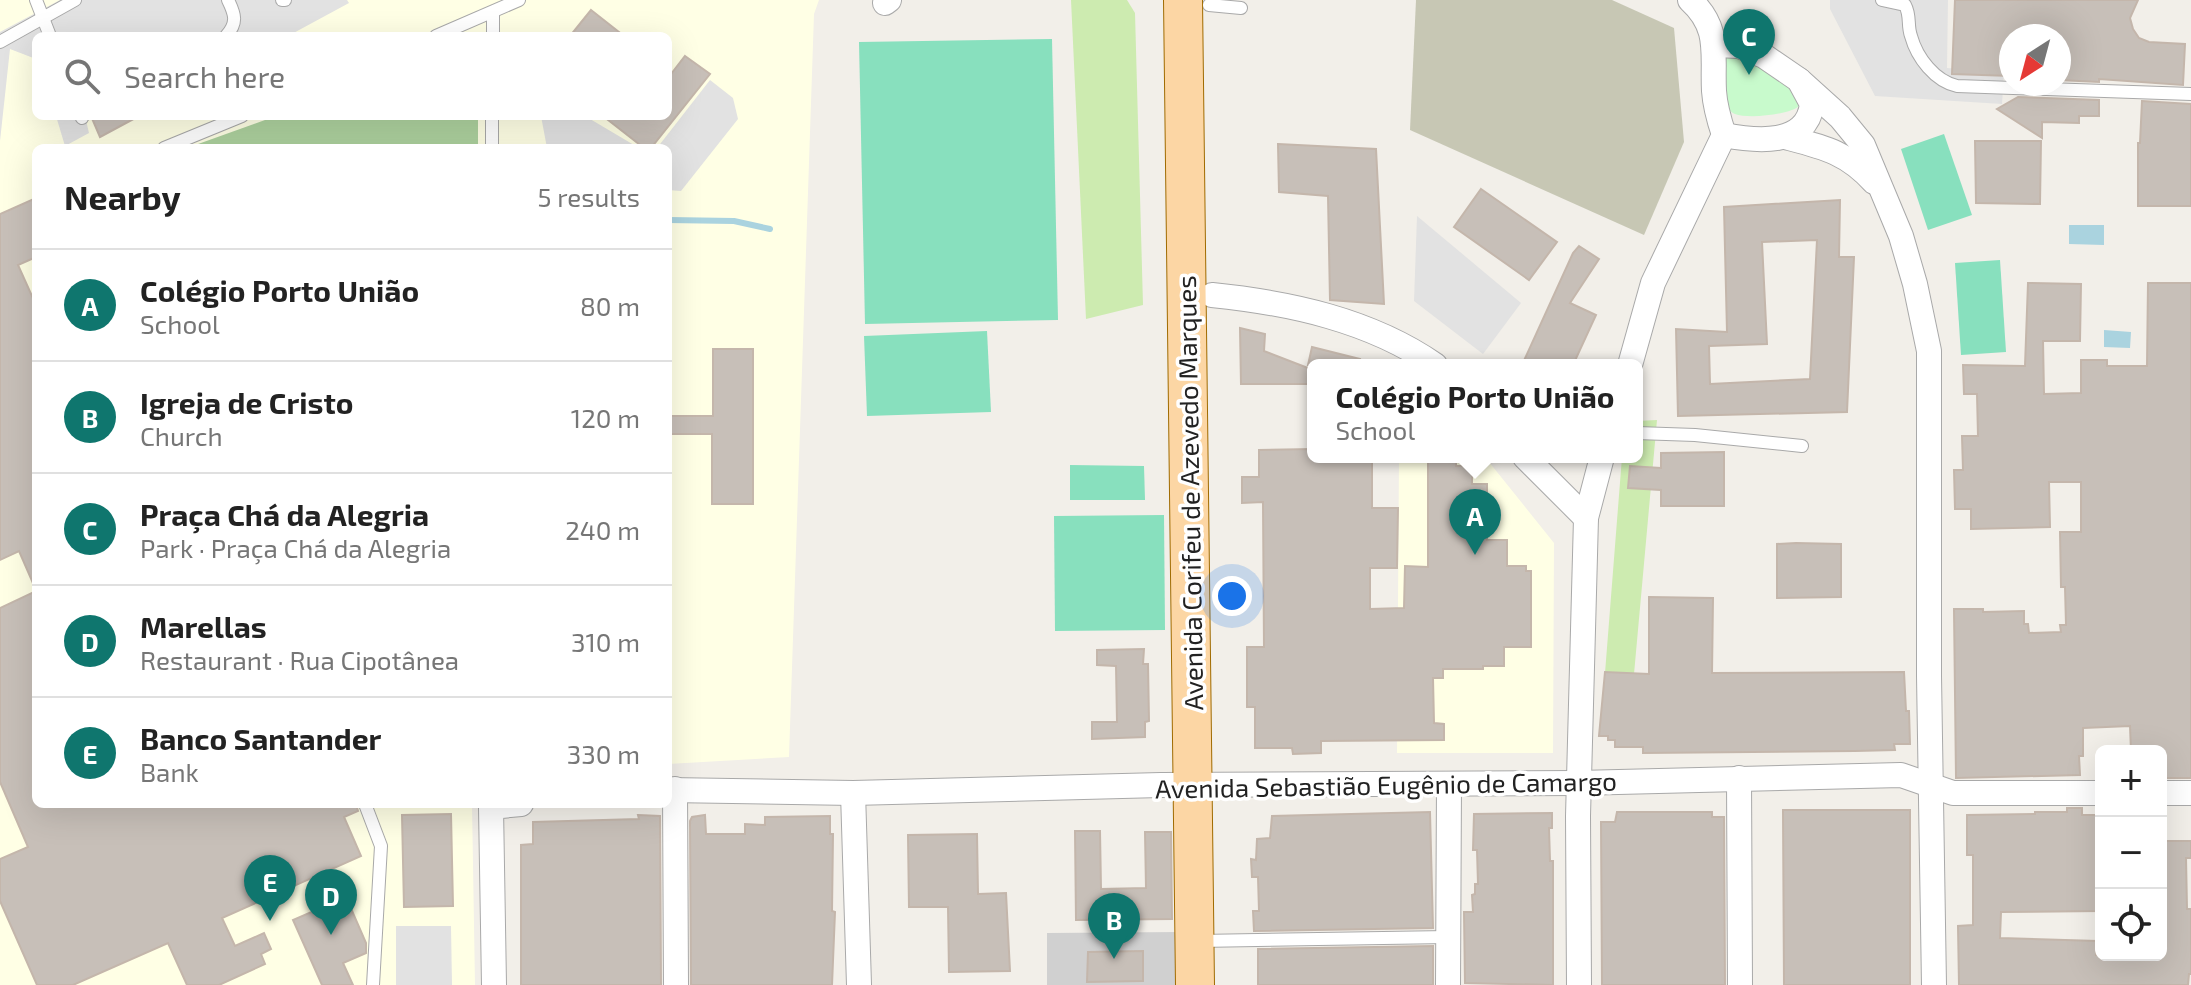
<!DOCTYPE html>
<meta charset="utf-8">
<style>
body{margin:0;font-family:"Exo 2",sans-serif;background:#f6f6f6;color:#222}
.controls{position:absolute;right:24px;bottom:24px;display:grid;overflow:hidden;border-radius:12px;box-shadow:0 8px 32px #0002}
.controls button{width:72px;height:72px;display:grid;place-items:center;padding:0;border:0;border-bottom:2px solid #e0e0e0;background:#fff;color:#222;font:40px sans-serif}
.compass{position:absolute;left:1999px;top:24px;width:72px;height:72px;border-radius:50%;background:#fff;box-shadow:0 8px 32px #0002;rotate:216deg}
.you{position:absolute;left:1232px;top:596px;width:28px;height:28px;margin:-20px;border:6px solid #fff;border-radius:50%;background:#1a73e8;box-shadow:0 0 0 12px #1a73e833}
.badge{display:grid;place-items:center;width:52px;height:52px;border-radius:50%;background:#0f766e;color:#fff;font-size:26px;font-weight:700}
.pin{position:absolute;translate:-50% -66px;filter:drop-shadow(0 2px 4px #0008)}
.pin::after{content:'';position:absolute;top:42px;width:28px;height:24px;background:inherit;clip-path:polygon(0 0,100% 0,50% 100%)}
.popup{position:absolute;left:1307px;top:359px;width:336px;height:104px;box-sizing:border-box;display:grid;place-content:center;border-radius:12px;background:#fff;filter:drop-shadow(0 2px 6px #0005);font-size:26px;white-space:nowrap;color:#767676}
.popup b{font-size:30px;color:#222}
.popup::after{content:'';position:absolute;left:50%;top:100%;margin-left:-16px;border:16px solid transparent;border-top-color:#fff}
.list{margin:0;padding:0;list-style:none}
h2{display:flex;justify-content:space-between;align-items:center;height:104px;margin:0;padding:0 32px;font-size:34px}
h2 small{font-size:26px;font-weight:400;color:#767676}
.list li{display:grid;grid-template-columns:52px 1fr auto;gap:24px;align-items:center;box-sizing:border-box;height:112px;padding:0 32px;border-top:2px solid #e0e0e0}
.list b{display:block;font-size:30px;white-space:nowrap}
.list p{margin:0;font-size:26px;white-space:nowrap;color:#767676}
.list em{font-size:26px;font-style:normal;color:#767676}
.icon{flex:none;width:44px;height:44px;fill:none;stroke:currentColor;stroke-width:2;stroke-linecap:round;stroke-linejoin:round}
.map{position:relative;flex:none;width:2191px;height:985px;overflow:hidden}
.search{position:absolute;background:#fff;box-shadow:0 8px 32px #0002;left:32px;top:32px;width:640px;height:88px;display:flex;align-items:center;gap:20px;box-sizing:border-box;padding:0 28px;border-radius:12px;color:#767676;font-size:30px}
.panel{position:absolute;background:#fff;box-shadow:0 8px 32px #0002;left:32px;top:144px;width:640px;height:664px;border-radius:12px}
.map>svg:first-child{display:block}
</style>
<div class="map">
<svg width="2191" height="985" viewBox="0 0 2191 985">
<rect width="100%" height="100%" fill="#f2efe9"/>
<g fill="#ffffe5" fill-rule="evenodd">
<path d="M0 0H819L814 14 789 757 668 764V148H36V804H472L475 985H0ZM36 36H668V116H36Z"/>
<polygon points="1399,457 1485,457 1554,543 1553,753 1397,753"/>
</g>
<polygon fill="#d0d0d0" points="1181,932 1181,985 1047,985 1047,933"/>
<polygon fill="#c7c7b4" points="1416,0 1612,0 1674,28 1684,142 1644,235 1410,130"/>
<g fill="#cdebb0">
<polygon points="1071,0 1127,0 1135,13 1143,305 1086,319"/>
<polygon points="1657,420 1634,674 1605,673 1622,457 1637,457 1637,421"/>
</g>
<polygon fill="#add19e" points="276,116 478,116 478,148 187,148"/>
<path fill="#c8facc" d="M1723 49C1745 50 1795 84 1799 106 1789 115 1748 119 1735 114 1732 113 1728 109 1725 106Z"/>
<g fill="#88e0be">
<polygon points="1052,39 1058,320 865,324 859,42"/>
<polygon points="1944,134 1972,215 1928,230 1901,149"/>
<polygon points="2000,260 2006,352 1961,355 1955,263"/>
<polygon points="987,331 991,412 867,416 864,336"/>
<polygon points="1070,465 1144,466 1145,500 1070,500"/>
<polygon points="1164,515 1165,630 1055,631 1054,516"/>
</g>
<g fill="#e2e2e2">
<polygon points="60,0 347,0 349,3 288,36 36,36 36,59 10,49 0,141 0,32"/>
<polygon points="1830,0 1948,0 1947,68 2004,72 2002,104 1875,96 1830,9"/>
<polygon points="710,80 733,98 738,119 681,191 668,190 668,148 657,148"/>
<polygon points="56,116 85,116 89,133 65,146"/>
<polygon points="541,116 585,116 639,148 547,148"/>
<polygon points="1417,216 1521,303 1483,354 1414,301"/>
<polygon points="396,926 451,926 452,985 396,985"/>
</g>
<g fill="#aad3df">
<polygon points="2069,225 2104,225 2104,245 2069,244"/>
<polygon points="2104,330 2131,332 2130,348 2104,347"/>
</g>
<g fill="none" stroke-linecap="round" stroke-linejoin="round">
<polyline stroke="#aad3df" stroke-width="6" points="668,220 734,221 770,229"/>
</g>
<g fill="#c7bfb8" stroke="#c4b6ab" stroke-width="2" fill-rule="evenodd">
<polygon points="1955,0 2138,0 2130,18 2133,29 2139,38 2149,42 2185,44 2183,85 2099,79 2099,82 2059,80 2059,36 2011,36 2011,76 1952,74"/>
<polygon points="591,10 624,36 570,36"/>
<polygon points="685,56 710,74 651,148 644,148 603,116 668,116 668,78"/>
<polygon points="2018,97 2099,100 2099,116 2079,116 2079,123 2042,122 2042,138 1997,109"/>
<polygon points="2142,101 2191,104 2191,206 2138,206 2138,143 2140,143"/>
<polygon points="91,116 139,116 100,137"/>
<polygon points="1975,141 2041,141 2040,204 1976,203"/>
<polygon points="1278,144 1376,149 1384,304 1330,300 1328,196 1279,192"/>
<polygon points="1481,189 1557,242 1529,280 1454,227"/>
<polygon points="36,198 36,257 18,265 36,305 36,590 19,551 0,560 0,214"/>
<path d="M1840 200 1839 257H1854L1847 412 1678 416 1676 329 1727 332 1724 207ZM1817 240 1810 379 1710 384 1709 346 1767 344 1762 242Z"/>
<polygon points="1579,246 1599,259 1570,303 1596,315 1573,365 1522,365 1573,253"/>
<polygon points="2028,283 2081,284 2080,341 2043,341 2044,394 2081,393 2081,360 2107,360 2107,366 2147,366 2148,283 2191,283 2191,778 2161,778 2161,751 2131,751 2130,726 2083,728 2083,756 2079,756 2080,775 1956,778 1954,609 1983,609 1983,612 2024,611 2024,624 2028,624 2029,633 2061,632 2060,625 2066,625 2065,587 2061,587 2060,532 2081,532 2081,482 2049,482 2050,527 1971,529 1971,509 1955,509 1954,470 1963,470 1962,436 1978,436 1977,394 1964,394 1963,365 2025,366"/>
<polygon points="1240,328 1265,334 1264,351 1313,370 1313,384 1241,384"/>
<polygon points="1312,347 1360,359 1359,365 1308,365"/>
<polygon points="713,349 753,349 753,504 712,504 712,434 668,434 668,416 713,416"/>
<polygon points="1313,449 1313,457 1372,457 1372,508 1398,508 1397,568 1370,568 1370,609 1404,608 1405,566 1428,567 1428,457 1456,457 1456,466 1472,466 1472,484 1487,484 1487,540 1507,540 1507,566 1526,566 1526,571 1531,571 1531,647 1504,647 1504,666 1483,666 1483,669 1443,669 1443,678 1433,678 1434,723 1444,724 1444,740 1321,741 1321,753 1293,754 1292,748 1255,748 1255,707 1247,707 1247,647 1264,647 1263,502 1242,503 1242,477 1259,477 1259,450"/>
<polygon points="1724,452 1724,506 1661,506 1661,490 1628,488 1630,466 1661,468 1661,453"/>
<polygon points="1796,543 1841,544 1841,597 1777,598 1777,544"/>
<polygon points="36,591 36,804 356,804 358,811 344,817 361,856 222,918 235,946 264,933 271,949 261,954 265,964 219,985 187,985 168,943 73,985 37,985 0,901 0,859 28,847 0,782 0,608"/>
<polygon points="1649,597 1713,598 1712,673 1904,672 1906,711 1909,711 1910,744 1894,744 1895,750 1855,751 1643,753 1643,747 1615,747 1615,740 1608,740 1608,736 1599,736 1605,672 1649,674"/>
<polygon points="1144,649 1143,664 1148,664 1149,721 1145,722 1145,737 1092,739 1092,722 1117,722 1116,666 1097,665 1097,650"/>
<polygon points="2067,808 2082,808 2082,815 2101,815 2101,911 2001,912 2000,938 2097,941 2096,955 2161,955 2161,841 2191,841 2191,858 2186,858 2187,909 2191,909 2191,974 2189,974 2188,985 1959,985 1958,926 1973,925 1973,855 1967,855 1967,815 2035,814 2035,812 2067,812"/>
<polygon points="1783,810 1910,810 1910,985 1784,985"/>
<polygon points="1430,812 1433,928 1254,931 1253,911 1259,911 1258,877 1252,877 1251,859 1256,860 1257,839 1270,838 1272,816"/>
<polygon points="1617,812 1712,812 1712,817 1724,817 1725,985 1602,985 1601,822 1615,822"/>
<polygon points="1552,813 1552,828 1549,828 1550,861 1553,861 1553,985 1465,983 1464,912 1473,912 1472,895 1475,894 1475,884 1478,884 1477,850 1473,850 1474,814"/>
<polygon points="451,814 453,906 404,907 402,815"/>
<polygon points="638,815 660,816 661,985 521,985 521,845 533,844 533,822 639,819"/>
<polygon points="705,815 706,834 745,834 745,824 765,825 765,817 830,816 830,834 833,834 832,911 835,912 832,985 691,985 690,821 692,817"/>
<polygon points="1075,831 1100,831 1101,889 1146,888 1145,832 1171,832 1172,919 1076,920"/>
<polygon points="977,834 978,894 1006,893 1010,971 949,972 948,907 909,907 908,835"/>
<polygon points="346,897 366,943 366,953 343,963 353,985 322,985 293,920"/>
<polygon points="1433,946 1433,985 1258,985 1258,949"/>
<polygon points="1143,951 1143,981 1087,982 1088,952"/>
</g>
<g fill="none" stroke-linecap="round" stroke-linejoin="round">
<g stroke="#a9a9a9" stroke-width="14">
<g id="service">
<polyline points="36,0 50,36"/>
<polyline points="282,0 285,0"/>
<path d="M1882 0 1905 5C1911 16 1907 25 1911 36 1917 58 1935 81 1957 86L2191 94"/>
<polyline points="1209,5 1241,8"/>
<path d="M226 36C238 23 235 14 228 0"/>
<polyline points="436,36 519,0"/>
<polyline points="493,36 493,13"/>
<polyline points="0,42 75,0"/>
<polyline points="81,116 82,118"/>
<polyline points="164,148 242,116"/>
<polyline points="492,148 492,116"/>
<polyline points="1637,433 1695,435 1802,446"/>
<polyline points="365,804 381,846 373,985"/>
<polyline points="1199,941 1448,937"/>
</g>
</g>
<g stroke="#a9a9a9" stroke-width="26">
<g id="minor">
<path d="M1690 0C1721 28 1712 55 1714 91 1715 106 1719 120 1724 135"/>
<polyline points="885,3 889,0"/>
<path d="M1715 45 1739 46 1764 56 1799 80 1812 104C1807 147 1755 141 1724 135"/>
<polyline points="1799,80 1840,117 1863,145 1901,236 1915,284 1929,351 1929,676 1934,985"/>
<path d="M1785 137C1823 147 1847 152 1874 182"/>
<path d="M1212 295C1290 303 1370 320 1435 365"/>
<polyline points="1630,365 1653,283 1724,135"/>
<polyline points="1525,457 1586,518"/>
<polyline points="1739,778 1740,985"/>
<polyline points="675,789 676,985"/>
<polyline points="668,790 853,793 1161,785 1578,783 1901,775 1953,793 2101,793"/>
<polyline points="853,793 859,985"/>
<polyline points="2161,793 2191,793"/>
<polyline points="494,985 491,807 521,804"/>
<polyline points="1448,985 1449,784"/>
<polyline points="1579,985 1578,816 1586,518 1602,457"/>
</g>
</g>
<g stroke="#a06b00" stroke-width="40">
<polyline id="primary" points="1183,0 1195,985"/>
</g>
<use href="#service" stroke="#fff" stroke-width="12"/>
<use href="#minor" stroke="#fff" stroke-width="24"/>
<use href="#primary" stroke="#fcd6a4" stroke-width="38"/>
</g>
<g text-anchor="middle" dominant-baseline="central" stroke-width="7" stroke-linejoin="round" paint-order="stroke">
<g font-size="26" fill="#222" stroke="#fff">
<text transform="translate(1189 493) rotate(-91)">Avenida Corifeu de Azevedo Marques</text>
<text transform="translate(1386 784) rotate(-1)">Avenida Sebastião Eugênio de Camargo</text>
</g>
</g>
</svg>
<div class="controls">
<button>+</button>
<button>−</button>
<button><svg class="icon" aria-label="locate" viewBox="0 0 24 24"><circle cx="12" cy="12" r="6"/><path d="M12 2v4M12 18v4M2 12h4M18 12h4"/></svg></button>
</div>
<svg class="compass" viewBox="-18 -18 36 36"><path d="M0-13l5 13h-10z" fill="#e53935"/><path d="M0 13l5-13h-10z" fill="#767676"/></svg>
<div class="you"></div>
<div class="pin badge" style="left:1475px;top:555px">A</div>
<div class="popup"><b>Colégio Porto União</b>School</div>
<div class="pin badge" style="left:1114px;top:959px">B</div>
<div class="pin badge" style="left:1749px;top:75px">C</div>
<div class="pin badge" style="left:331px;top:935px">D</div>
<div class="pin badge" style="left:270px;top:921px">E</div>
<div class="search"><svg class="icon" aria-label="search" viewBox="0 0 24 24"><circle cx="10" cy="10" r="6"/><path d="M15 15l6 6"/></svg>Search here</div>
<section class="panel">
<h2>Nearby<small>5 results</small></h2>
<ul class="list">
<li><span class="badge">A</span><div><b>Colégio Porto União</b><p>School</p></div><em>80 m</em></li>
<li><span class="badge">B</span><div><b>Igreja de Cristo</b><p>Church</p></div><em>120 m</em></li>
<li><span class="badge">C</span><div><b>Praça Chá da Alegria</b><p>Park · Praça Chá da Alegria</p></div><em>240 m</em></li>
<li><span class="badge">D</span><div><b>Marellas</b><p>Restaurant · Rua Cipotânea</p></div><em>310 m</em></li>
<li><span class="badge">E</span><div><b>Banco Santander</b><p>Bank</p></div><em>330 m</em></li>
</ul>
</section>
</div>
